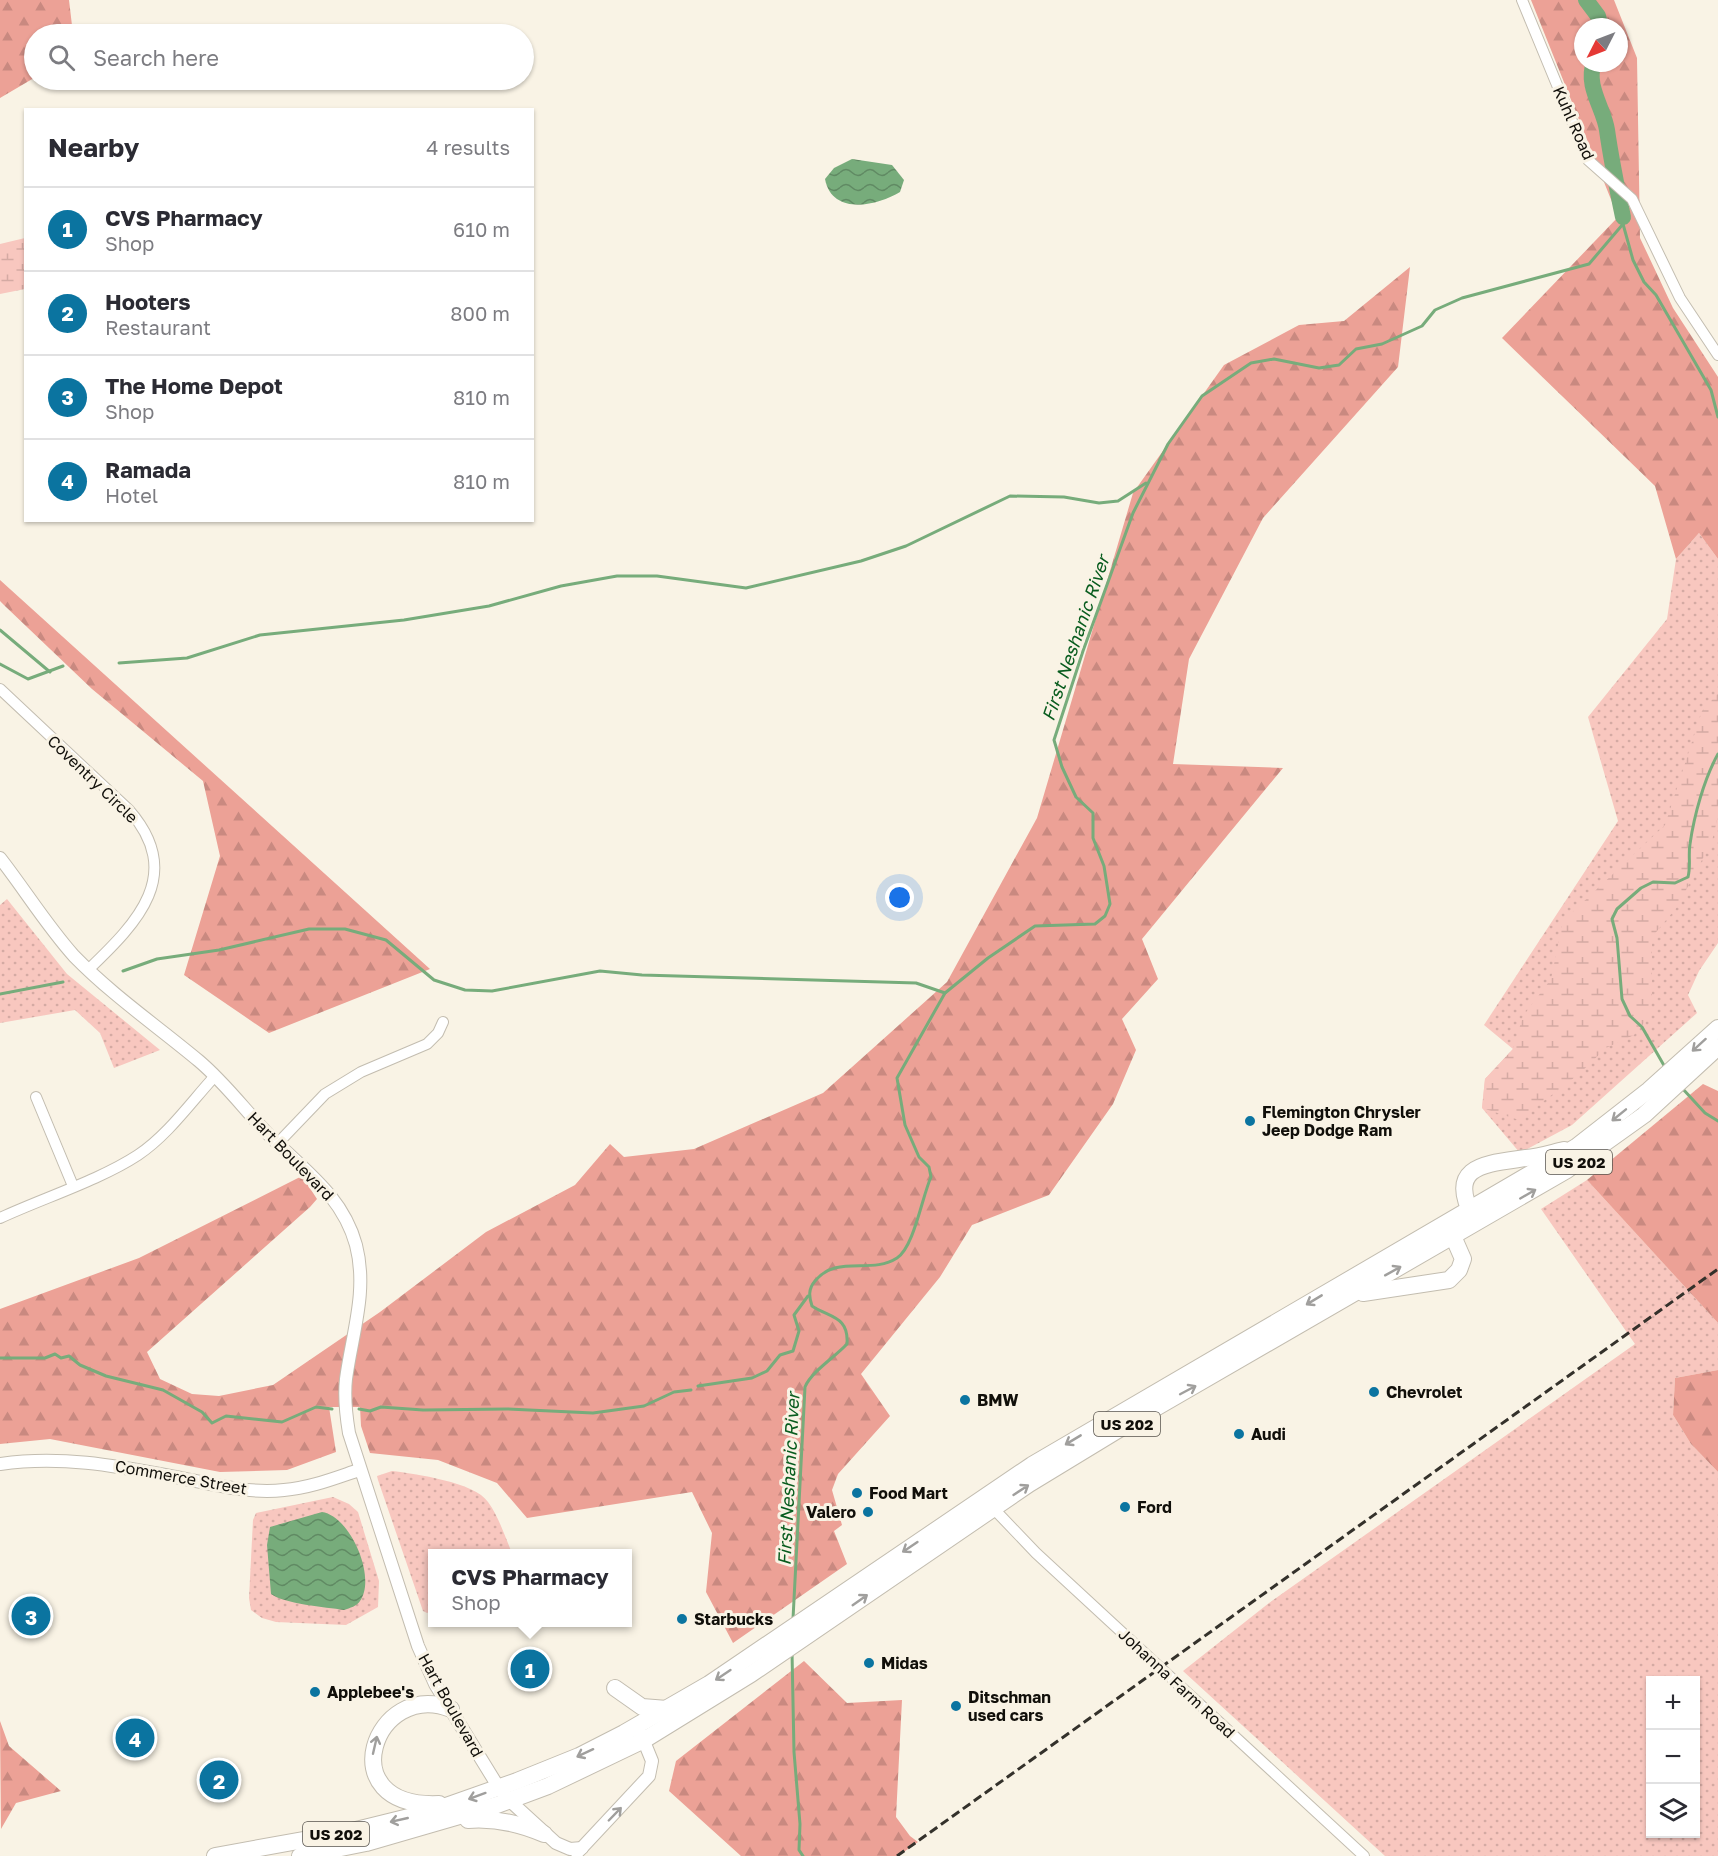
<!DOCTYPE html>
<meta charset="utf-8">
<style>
body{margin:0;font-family:"Golos Text",sans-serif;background:#f2f2f3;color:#2b2b33}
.controls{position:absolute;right:18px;bottom:18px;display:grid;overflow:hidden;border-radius:0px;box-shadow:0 2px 4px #0004}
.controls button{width:54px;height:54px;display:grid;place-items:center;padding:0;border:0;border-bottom:2px solid #e1e1e2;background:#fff;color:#2b2b33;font:30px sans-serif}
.compass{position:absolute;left:1574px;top:18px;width:54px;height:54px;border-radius:50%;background:#fff;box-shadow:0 2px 4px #0004;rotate:228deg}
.you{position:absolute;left:900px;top:898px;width:21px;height:21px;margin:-15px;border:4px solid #fff;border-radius:50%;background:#1a73e8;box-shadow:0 0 0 9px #1a73e833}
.badge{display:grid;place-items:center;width:39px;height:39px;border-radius:50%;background:#0b74a0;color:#fff;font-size:20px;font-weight:700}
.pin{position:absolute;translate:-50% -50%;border:3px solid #fff;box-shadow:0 2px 6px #0006}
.popup{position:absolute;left:428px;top:1549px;width:204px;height:78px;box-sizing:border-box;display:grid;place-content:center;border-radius:0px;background:#fff;filter:drop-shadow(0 2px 4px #0005);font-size:20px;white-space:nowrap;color:#7c7c81}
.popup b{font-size:22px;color:#2b2b33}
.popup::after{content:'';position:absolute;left:50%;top:100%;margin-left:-12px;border:12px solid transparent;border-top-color:#fff}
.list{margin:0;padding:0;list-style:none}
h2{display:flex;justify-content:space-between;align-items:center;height:78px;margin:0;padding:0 24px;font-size:26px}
h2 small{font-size:20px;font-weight:400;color:#7c7c81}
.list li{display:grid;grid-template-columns:39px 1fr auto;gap:18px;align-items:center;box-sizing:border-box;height:84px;padding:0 24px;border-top:2px solid #e1e1e2}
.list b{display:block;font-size:22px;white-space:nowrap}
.list p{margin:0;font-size:20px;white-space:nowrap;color:#7c7c81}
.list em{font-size:20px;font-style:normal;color:#7c7c81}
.icon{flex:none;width:33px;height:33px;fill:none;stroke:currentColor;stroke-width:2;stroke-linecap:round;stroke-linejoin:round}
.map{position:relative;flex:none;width:1718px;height:1856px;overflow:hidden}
.search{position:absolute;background:#fff;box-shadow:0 2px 4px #0004;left:24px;top:24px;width:510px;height:66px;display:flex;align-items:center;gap:15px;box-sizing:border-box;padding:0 21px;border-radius:33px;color:#7c7c81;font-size:22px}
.panel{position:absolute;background:#fff;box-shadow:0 2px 4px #0004;left:24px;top:108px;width:510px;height:414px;border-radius:0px}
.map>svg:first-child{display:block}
</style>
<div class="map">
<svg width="1718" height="1856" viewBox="0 0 1718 1856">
<defs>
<pattern id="grass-dots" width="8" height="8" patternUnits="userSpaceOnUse" patternTransform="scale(1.5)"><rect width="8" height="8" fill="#f8c7bf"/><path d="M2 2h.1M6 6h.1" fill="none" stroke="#d4aaa3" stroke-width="1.8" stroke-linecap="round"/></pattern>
<pattern id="forest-firs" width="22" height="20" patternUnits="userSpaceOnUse" patternTransform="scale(1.5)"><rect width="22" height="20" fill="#eca196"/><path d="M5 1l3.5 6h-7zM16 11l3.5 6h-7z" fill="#c98980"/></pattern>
<pattern id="wetland-marsh" width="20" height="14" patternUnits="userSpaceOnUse" patternTransform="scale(1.5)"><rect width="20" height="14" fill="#f8c7bf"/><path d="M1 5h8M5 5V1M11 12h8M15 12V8" fill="none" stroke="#d4aaa3"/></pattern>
<pattern id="water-waves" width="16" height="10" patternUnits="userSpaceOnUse" patternTransform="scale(1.5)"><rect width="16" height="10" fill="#77ac7b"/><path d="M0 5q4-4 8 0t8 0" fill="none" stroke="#608a63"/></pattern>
</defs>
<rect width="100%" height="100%" fill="#f9f3e5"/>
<g fill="url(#grass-dots)" fill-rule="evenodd">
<polygon points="1699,533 1718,559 1718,943 1699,971 1688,995 1697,1013 1572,1125 1520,1153 1482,1108 1485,1079 1513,1049 1484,1025 1618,821 1588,717 1667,619 1676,559"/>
<polygon points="7,899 67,974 160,1050 114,1068 100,1033 75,1010 0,1023 0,905"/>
<path d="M1587 1180 1718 1323V1370L1675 1378 1673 1415 1691 1444 1718 1472V1856H1385L1183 1671 1269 1603 1635 1344 1541 1209ZM1650 1680H1696V1834H1650Z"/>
<path d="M392 1471C415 1474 475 1482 488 1502 499 1517 505 1537 512 1553L432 1554V1611L427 1613 423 1611 378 1480 377 1476Z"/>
<polygon points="333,1497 349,1504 358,1512 379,1581 378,1607 346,1625 276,1622 262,1618 251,1610 249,1598 253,1520 256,1513"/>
</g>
<g fill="url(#forest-firs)" fill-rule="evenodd">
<polygon points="0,0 69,0 73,34 34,34 34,78 0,98"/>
<path d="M1531 0H1614L1637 58 1640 238 1673 308 1718 377V559L1699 533 1676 559 1655 486 1502 338 1618 217ZM1583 27H1619V63H1583Z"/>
<polygon points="1410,267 1398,367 1263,518 1189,659 1173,764 1283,768 1142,939 1158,979 1122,1019 1136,1050 1113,1104 1049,1195 972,1225 940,1277 861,1374 890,1416 838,1474 832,1490 842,1525 834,1531 847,1564 733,1643 706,1592 712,1533 692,1492 527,1518 497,1483 438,1460 370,1453 361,1426 360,1407 329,1407 336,1452 287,1470 220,1472 50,1439 0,1444 0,1309 139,1258 302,1176 317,1199 310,1207 147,1352 160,1379 192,1394 219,1396 273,1385 380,1312 486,1232 575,1185 610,1144 624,1157 694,1149 823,1093 947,982 1037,818 1133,493 1224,365 1299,325 1344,321"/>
<polygon points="0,580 430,969 269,1033 184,975 220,856 203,781 92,689 6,607 0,601"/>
<polygon points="1703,1084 1718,1091 1718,1323 1587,1180"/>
<polygon points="1718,1370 1718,1472 1691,1444 1673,1415 1675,1378"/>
<polygon points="804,1661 847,1703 902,1700 896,1817 910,1836 918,1842 898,1856 741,1856 669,1791 676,1761"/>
<polygon points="0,1721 9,1746 61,1791 16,1803 1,1829"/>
</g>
<g fill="url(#wetland-marsh)">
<polygon points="25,238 25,289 0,294 0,244"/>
<polygon points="1718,693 1718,816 1712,841 1677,907 1652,937 1652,996 1649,1017 1634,1035 1606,1048 1579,1074 1519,1120 1482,1108 1485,1079 1513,1049 1523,1016 1551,979 1563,921 1665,825 1702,711"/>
</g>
<g fill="url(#water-waves)">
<path d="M852 159 892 165 904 180 900 192C877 206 832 216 825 179L834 168Z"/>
<path d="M322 1512C350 1516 377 1577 360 1601 357 1606 350 1608 344 1610 325 1607 285 1604 271 1594L267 1545 270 1527Z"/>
</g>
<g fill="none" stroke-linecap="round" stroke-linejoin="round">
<g stroke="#77ac7b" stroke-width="3">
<polyline points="1623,224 1633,260 1644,282 1656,295 1711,390 1718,417"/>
<polyline points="0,630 50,672"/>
<polyline points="119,663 187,658 260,635 404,620 489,606 561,586 617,576 657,576 746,588 861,561 906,546 1010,496 1064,497 1099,503 1118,501 1146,483"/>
<polyline points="0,664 28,679 63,666"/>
<polyline points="123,971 157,959 219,950 309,929 345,929 386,940 434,980 465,990 492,991 600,971 642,975 916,983 945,993"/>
<polyline points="0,994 63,982"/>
<path d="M1666 1069 1642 1027 1630 1016 1622 999 1617 938 1612 919 1617 909 1641 888 1653 882 1675 883 1688 877C1691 866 1688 855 1690 844 1694 816 1704 779 1718 754"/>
<polyline points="1682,1088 1705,1113 1718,1121"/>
<polyline points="0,1358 45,1358 55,1354 61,1358 69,1356 80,1365 106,1376 163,1390 202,1412 212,1423 226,1416 282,1422 316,1407 332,1409"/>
<polyline points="698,1386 752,1378 767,1371 780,1355 793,1351 799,1331 794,1315 808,1296"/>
<polyline points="359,1409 370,1411 381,1407 423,1410 508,1409 593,1413 644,1406 674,1392 691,1390"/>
<path d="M793 1619 805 1387C811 1372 835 1357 847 1344 849 1316 830 1318 812 1306 809 1297 808 1289 815 1281 837 1254 871 1275 897 1258 914 1247 922 1197 931 1177L929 1167 919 1157 905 1125 897 1078 945 993 988 958 1035 926 1095 924 1105 916 1110 904 1104 866 1093 838V813L1076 797 1062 767 1054 740 1083 651 1133 513 1168 444 1202 396 1251 363 1274 359 1319 368 1339 365 1356 349 1382 344 1422 326 1435 310 1462 298 1589 264 1623 224V217"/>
<polyline points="792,1652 794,1752 800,1824 799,1850 803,1856"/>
</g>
<g stroke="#77ac7b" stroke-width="16">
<polyline points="1586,0 1598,16 1601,27"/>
<path d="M1594 63C1585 85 1604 109 1607 130 1611 159 1617 188 1623 217"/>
</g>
<g stroke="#c3bdb0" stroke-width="12">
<g id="minor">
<polyline points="1522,0 1588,160 1632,199 1680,298 1718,355"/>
<path d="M0 689 129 810C185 874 138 922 89 969"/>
<polyline points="36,1097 73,1186"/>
<polyline points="278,1143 325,1094 361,1072 427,1044 438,1033 443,1022"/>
<path d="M0 1218C43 1198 100 1180 138 1155 168 1135 191 1102 215 1076"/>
<polyline points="993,1508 1036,1553 1364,1856"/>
</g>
</g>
<g stroke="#c3bdb0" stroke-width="14">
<g id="tertiary">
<path d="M0 858C25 890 47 926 74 956 112 995 157 1026 199 1061 225 1083 244 1109 267 1133 302 1169 342 1194 356 1245 368 1291 352 1334 346 1379 344 1397 346 1415 349 1433L418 1646 435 1684 499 1788 510 1801 556 1843 570 1849 582 1848"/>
<path d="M0 1464C61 1455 117 1466 176 1477 211 1484 248 1494 284 1490 310 1488 335 1478 359 1470"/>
<polyline points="577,1853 649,1776 652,1761 641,1734"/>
</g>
</g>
<g stroke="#c3bdb0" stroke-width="18">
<g id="trunk">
<path d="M1474 1219C1445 1165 1485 1164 1526 1158 1539 1157 1551 1153 1564 1150"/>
<polyline points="1363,1293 1449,1280 1459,1270 1463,1259 1449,1227"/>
<polyline points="615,1688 642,1707 667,1709"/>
<path d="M439 1804C328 1809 375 1678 451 1709"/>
<path d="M468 1820C495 1818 519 1823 544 1834"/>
<polyline points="215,1856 348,1832 429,1812 517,1781 579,1756 624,1733 709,1684 1032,1465 1576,1147 1649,1090 1718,1028"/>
<polyline points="300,1856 366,1843 497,1805 548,1786 644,1740 751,1674 1029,1484 1126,1425 1567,1170 1644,1115 1718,1047"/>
</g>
</g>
<use href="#minor" stroke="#fff" stroke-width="10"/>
<use href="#tertiary" stroke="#fff" stroke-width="12"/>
<use href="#trunk" stroke="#fff" stroke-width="16"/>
<polyline stroke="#34312b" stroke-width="3" stroke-dasharray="9 4.5" stroke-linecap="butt" points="897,1856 1718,1269"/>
</g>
<defs><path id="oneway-shaft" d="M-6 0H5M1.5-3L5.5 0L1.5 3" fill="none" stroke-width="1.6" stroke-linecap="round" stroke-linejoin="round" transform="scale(1.5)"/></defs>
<g stroke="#a09f9d">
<use href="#oneway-shaft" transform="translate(1699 1045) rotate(138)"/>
<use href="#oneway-shaft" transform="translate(1619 1115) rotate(141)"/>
<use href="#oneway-shaft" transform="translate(1528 1194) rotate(-30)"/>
<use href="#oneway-shaft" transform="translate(1393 1271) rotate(-29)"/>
<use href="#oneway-shaft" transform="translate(1314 1300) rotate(149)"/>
<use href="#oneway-shaft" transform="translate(1188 1390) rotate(-28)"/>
<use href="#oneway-shaft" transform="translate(1073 1440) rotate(149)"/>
<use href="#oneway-shaft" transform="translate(1021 1490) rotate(-33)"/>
<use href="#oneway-shaft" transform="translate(910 1547) rotate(146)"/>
<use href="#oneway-shaft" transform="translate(860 1600) rotate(-35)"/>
<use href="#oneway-shaft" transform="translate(723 1675) rotate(146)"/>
<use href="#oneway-shaft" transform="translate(375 1745) rotate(-77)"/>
<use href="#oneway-shaft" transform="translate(585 1753) rotate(155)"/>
<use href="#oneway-shaft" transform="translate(477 1796) rotate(160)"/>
<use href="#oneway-shaft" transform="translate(615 1814) rotate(-46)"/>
<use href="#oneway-shaft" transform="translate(399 1820) rotate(167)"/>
</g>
<g fill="#0b74a0" stroke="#f9f3e5" stroke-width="2">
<circle cx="1250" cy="1121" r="6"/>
<circle cx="1374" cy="1392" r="6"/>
<circle cx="965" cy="1400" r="6"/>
<circle cx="1239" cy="1434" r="6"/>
<circle cx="857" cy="1493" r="6"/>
<circle cx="1125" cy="1507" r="6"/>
<circle cx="868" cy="1512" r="6"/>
<circle cx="682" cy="1619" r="6"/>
<circle cx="869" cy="1663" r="6"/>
<circle cx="315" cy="1692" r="6"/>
<circle cx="956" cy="1706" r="6"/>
</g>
<g text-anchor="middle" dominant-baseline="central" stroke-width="6" stroke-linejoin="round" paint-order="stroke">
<g fill="#f9f3e5" stroke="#57534c" stroke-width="1.5">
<rect x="1546" y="1150" width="66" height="24" rx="4.5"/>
<rect x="1094" y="1412" width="66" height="24" rx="4.5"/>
<rect x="303" y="1822" width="66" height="24" rx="4.5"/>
</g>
<g font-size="15" font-weight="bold" fill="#110f0a">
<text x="1579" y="1162">US 202</text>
<text x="1127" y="1424">US 202</text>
<text x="336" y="1834">US 202</text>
</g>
<g font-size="16" fill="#110f0a" stroke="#f9f3e5">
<text transform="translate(1574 123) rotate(66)">Kuhl Road</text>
<text transform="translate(93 779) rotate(44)">Coventry Circle</text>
<text transform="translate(291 1156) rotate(46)">Hart Boulevard</text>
<text transform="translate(181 1477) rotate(10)">Commerce Street</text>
<text transform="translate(1177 1683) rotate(43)">Johanna Farm Road</text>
<text transform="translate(451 1705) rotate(61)">Hart Boulevard</text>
</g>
<g font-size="16" font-weight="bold" fill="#110f0a" stroke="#f9f3e5" text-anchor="start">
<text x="1262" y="1112">Flemington Chrysler<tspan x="1262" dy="18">Jeep Dodge Ram</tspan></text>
<text x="1386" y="1392">Chevrolet</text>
<text x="977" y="1400">BMW</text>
<text x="1251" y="1434">Audi</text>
<text x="869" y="1493">Food Mart</text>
<text x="1137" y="1507">Ford</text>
<text x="856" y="1512" text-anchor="end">Valero</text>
<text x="694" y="1619">Starbucks</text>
<text x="881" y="1663">Midas</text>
<text x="327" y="1692">Applebee's</text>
<text x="968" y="1697">Ditschman<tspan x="968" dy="18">used cars</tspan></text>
</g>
<g font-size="18" font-style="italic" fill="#085c1e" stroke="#f9f3e5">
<text transform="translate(1075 638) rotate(-71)">First Neshanic River</text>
<text transform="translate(788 1479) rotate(-87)">First Neshanic River</text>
</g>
</g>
</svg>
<div class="controls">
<button>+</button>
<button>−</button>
<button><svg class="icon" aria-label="layers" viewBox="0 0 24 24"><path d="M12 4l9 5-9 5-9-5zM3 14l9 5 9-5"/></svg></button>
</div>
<svg class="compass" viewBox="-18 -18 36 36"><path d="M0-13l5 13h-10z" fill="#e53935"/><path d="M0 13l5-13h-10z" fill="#7c7c81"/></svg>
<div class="you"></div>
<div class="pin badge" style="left:530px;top:1669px">1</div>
<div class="popup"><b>CVS Pharmacy</b>Shop</div>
<div class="pin badge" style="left:219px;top:1780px">2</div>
<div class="pin badge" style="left:31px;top:1616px">3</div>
<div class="pin badge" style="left:135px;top:1738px">4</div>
<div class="search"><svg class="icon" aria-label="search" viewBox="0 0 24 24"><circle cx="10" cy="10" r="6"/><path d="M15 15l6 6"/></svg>Search here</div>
<section class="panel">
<h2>Nearby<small>4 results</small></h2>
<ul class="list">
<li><span class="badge">1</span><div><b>CVS Pharmacy</b><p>Shop</p></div><em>610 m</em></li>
<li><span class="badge">2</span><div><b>Hooters</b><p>Restaurant</p></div><em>800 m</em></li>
<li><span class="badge">3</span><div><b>The Home Depot</b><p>Shop</p></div><em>810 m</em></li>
<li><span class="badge">4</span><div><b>Ramada</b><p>Hotel</p></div><em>810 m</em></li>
</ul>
</section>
</div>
